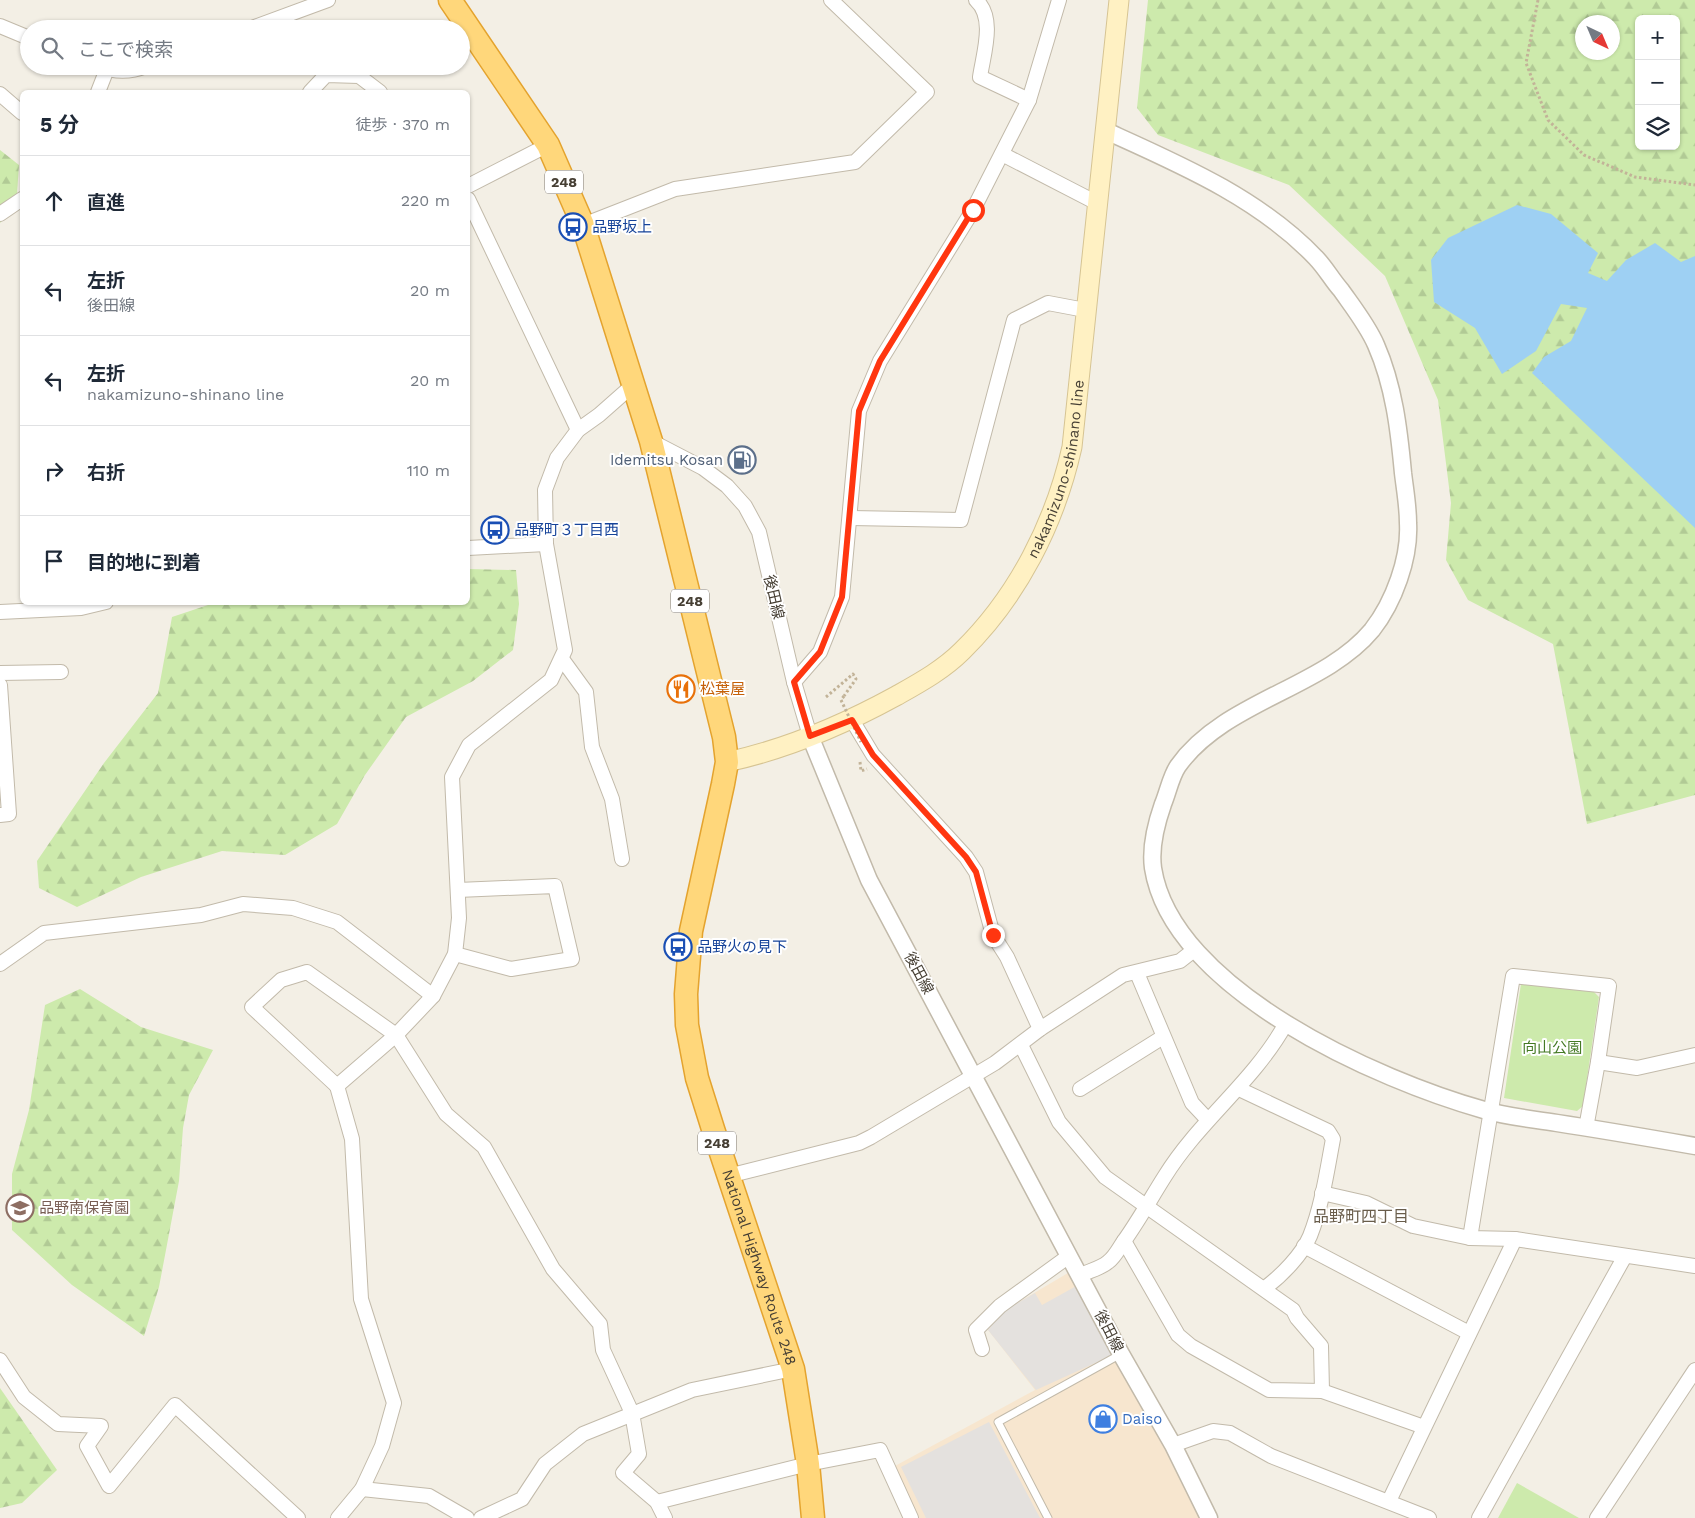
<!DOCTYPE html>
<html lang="ja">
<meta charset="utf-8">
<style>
body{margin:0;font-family:"Work Sans","Noto Sans JP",sans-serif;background:#f2f2f3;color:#1f2937}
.controls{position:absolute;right:15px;top:15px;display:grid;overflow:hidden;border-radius:8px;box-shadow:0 1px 4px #0004}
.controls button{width:45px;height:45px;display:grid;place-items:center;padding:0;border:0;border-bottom:1px solid #e0e1e3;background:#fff;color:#1f2937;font:25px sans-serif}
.compass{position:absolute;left:1575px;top:15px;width:45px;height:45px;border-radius:50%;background:#fff;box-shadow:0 1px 4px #0004;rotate:136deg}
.stop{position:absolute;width:15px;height:15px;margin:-11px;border:4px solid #ff3610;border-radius:50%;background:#fff}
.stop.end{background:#ff3610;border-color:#fff;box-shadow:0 1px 5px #0008}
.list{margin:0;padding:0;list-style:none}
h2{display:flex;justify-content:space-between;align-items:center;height:65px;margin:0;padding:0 20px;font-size:21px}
h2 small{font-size:16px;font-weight:400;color:#747a83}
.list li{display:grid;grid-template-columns:32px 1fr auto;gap:15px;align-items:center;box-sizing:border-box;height:90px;padding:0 20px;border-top:1px solid #e0e1e3}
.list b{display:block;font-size:19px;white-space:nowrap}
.list p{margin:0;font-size:16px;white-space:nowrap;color:#747a83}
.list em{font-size:16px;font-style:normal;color:#747a83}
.icon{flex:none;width:28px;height:28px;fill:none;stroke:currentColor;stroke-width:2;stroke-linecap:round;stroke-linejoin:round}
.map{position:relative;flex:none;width:1695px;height:1518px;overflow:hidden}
.search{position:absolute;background:#fff;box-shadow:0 1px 4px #0004;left:20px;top:20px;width:450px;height:55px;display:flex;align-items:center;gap:12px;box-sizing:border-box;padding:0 18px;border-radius:28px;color:#747a83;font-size:19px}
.panel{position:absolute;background:#fff;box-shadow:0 1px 4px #0004;left:20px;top:90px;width:450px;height:515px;border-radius:8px}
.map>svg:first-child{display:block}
</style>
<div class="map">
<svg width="1695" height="1518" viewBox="0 0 1695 1518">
<defs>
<pattern id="forest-firs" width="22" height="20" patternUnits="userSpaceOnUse" patternTransform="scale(1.25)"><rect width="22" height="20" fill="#cdeaac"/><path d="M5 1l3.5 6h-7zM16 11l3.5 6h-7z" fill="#b1ca95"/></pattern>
</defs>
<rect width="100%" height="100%" fill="#f3efe5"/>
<polygon fill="#f7e6cf" points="1073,1270 1200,1518 918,1518 895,1466 1035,1390 988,1330 1004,1311"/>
<g fill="url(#forest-firs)" fill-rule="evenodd">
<path d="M1148 0H1695V795L1587 824 1553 644 1468 600 1446 560 1451 503 1438 400 1385 276 1289 185 1158 135 1137 108ZM1639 19H1676V146H1639ZM1582 22H1612V52H1582Z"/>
<polygon points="0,150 19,165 16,208 0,223"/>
<polygon points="468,569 516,570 519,604 513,650 473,681 406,717 365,775 337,824 285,855 222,851 141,877 77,907 39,888 37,861 104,763 158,693 172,617 217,602 468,602"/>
<polygon points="80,989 141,1027 213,1050 189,1095 183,1128 179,1181 159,1287 144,1336 72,1285 12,1230 12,1174 29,1110 45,1005"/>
<polygon points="0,1388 57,1470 22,1503 0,1508"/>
</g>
<g fill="#cdeaac">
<polygon points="1521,984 1593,991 1599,997 1583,1106 1577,1111 1504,1098"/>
<polygon points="1517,1483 1579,1518 1498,1518"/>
</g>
<g fill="#e4e1de">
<polygon points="1080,1284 1115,1354 1036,1390 988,1330 1004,1311 1035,1293 1042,1305"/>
<polygon points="989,1422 1040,1518 926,1518 901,1467"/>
</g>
<polygon fill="#9ed0f3" points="1517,205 1551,214 1598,253 1588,273 1607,281 1626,260 1655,243 1681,262 1695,256 1695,528 1532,373 1544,357 1571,341 1587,308 1561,304 1536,351 1502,374 1475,328 1434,302 1431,260 1448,238"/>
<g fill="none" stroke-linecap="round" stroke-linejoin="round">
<g stroke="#c2baaa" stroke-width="9">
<polyline id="service" points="1048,1518 998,1422 1121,1354"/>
</g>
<g stroke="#c2baaa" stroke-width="16">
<g id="minor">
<path d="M976 0C996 18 983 55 980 77L1029 100"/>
<polyline points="0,26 29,38"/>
<polyline points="249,29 328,0"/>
<path d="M99 66C114 72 131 72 146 66"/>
<polyline points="98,92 107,69"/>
<polyline points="310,92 326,75 359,76 380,92"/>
<polyline points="0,94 22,113"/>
<polyline points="1002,154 1097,203"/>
<polyline points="468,186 548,145"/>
<polyline points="468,199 578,430"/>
<polyline points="0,214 22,199"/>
<polyline points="583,225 675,189 855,162 927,92 831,0"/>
<polyline points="651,441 703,468 727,486 745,506 759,532 794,682 810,736"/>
<polyline points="851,518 961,520 1014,320 1048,303 1085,310"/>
<polyline points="468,548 546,544"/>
<polyline points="0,612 81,608 106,602"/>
<polyline points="562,659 586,692 592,747 612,799 622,859"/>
<polyline points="0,673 61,672"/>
<polyline points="794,682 820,652 842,597 859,411 880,361 973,210 1029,100 1059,0"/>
<polyline points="0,685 9,814 0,815"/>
<polyline points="852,720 873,755 966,857 976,872 993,935 1007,957 1040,1029"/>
<polyline points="455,954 511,969 572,959 555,886 458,890"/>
<polyline points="0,964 44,933 201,915 243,904 293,908 337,922 433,996"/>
<polyline points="1137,973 1192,1103 1207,1119"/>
<polyline points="1021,1045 1059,1122 1105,1177 1293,1310 1297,1318 1321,1346 1322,1391"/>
<polyline points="1598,1062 1637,1068 1695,1055"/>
<polyline points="337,1086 252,1007 281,980 307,972 396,1035 446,1114 484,1147 553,1269 600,1324 603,1350 632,1413 639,1454 623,1473 657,1502 665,1518"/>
<polyline points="1080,1089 1163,1037"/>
<path d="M1239 1089 1328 1131 1333 1139C1327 1171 1322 1206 1310 1236 1302 1255 1281 1276 1265 1288"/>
<polyline points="728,1176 859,1143 871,1137 995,1063 1040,1029 1123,975 1180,961 1194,950"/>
<polyline points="1322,1193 1366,1203 1413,1226 1470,1238 1515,1239 1695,1266"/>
<polyline points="1470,1238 1513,976 1609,986 1598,1062 1586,1128"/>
<polyline points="1124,1241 1178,1335 1191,1346 1269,1390 1322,1391 1424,1427"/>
<polyline points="1304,1246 1469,1333"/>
<path d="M1081 1275C1089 1271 1101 1268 1108 1262 1115 1257 1119 1248 1124 1241 1139 1220 1151 1198 1165 1176 1199 1121 1253 1082 1285 1025"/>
<polyline points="982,1349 976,1330 1000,1306 1069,1256"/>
<polyline points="0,1360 24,1397 58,1424 101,1426 87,1446 109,1486 175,1405 298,1518"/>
<polyline points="1173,1445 1213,1431 1230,1433 1271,1456 1429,1518"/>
<polyline points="362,1489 429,1496 467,1518"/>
<polyline points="1389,1501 1515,1239"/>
<polyline points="657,1502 808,1464 880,1450 911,1518"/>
<polyline points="338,1518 362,1489 382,1446 394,1403 361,1299 352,1139 337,1086 396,1035 433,996 455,954 459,918 452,777 469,745 551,680 565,650 546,544 545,490 557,458 578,430 599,415 633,385"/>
<polyline points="481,1518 522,1499 545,1464 583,1434 692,1390 793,1369"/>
<polyline points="1479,1518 1625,1256"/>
<polyline points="1597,1518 1695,1370"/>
</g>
</g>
<g stroke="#c2baaa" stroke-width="19">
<g id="tertiary">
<path d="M1106 131C1179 164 1259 198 1316 258 1325 267 1332 280 1341 290 1353 307 1368 326 1376 345 1394 386 1399 430 1403 473 1405 490 1408 506 1408 523 1410 558 1394 602 1372 630 1324 688 1224 701 1178 766 1171 776 1168 792 1163 804 1156 824 1150 846 1153 868 1172 990 1380 1081 1484 1110 1508 1117 1533 1119 1557 1123 1603 1130 1649 1138 1695 1146"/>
<polyline points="810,736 869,880 1121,1354 1173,1445 1209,1518"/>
</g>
</g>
<g stroke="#d6c493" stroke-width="21">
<g id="secondary">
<path id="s1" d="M727 762C787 749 843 725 896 696 919 683 943 670 962 651 1018 596 1055 523 1072 447L1119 0"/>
</g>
</g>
<g stroke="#e4a32e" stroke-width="25">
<g id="trunk">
<path id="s2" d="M450 0 548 145 583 225 651 441 724 737 727 762 723 784 691 931 686 994 687 1025 697 1078 713 1129 793 1369 808 1464 813 1518"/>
</g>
</g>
<g stroke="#c2b398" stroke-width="3" stroke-dasharray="2.5 2.5" stroke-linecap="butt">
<polyline points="1538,0 1526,63 1548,120 1584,155 1635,177 1695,185"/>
<polyline points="826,697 853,674 856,679 844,696"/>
<polyline points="860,762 861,771 867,769"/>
</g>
<use href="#service" stroke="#fff" stroke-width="7"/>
<use href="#minor" stroke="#fff" stroke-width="14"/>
<use href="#tertiary" stroke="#fff" stroke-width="16"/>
<use href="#secondary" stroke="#fff1c3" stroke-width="19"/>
<use href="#trunk" stroke="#ffd77b" stroke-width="22"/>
<polyline stroke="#c2b398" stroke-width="3" stroke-dasharray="2.5 2.5" stroke-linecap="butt" points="844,696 841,700 861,742"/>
</g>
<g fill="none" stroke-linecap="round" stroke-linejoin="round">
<polyline stroke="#ff3610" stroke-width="6" points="973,210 880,361 859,411 842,597 820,652 794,682 810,736 852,720 873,755 966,857 976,872 993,935"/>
</g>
<defs>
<g id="bus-ring" transform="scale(1.4375)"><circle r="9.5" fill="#fff" stroke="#1a4fb4" stroke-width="1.5"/><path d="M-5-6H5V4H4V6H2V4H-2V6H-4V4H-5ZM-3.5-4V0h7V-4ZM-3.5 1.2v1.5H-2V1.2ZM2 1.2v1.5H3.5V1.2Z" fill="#1a4fb4"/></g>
<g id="fuel-ring" transform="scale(1.4375)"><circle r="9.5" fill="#fff" stroke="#5c6f8a" stroke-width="1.5"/><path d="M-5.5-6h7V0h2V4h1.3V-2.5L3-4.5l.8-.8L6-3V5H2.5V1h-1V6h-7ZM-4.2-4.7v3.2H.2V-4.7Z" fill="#5c6f8a"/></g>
<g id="restaurant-ring" transform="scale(1.4375)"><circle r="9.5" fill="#fff" stroke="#e8710a" stroke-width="1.5"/><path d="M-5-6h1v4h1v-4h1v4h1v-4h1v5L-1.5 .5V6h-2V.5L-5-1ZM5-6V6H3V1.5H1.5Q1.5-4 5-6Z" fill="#e8710a"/></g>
<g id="school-ring" transform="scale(1.4375)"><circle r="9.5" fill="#fff" stroke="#8d6e63" stroke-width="1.5"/><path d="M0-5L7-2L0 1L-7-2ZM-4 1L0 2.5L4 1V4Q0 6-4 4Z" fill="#8d6e63"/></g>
<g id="shop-ring" transform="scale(1.4375)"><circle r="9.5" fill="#fff" stroke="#3f7fe0" stroke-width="1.5"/><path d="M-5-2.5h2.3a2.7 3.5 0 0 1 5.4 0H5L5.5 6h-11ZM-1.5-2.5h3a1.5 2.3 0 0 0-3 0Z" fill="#3f7fe0"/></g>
</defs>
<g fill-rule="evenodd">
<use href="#bus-ring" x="573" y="227"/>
<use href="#fuel-ring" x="742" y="460"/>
<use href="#bus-ring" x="495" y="530"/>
<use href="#restaurant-ring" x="681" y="689"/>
<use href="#bus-ring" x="678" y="947"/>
<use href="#school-ring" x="20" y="1208"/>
<use href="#shop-ring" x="1103" y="1419"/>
</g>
<g text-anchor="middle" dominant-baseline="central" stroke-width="4" stroke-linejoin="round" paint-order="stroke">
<g fill="#fff" stroke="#7e7971" stroke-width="1">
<rect x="545" y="170.5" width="38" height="23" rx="4"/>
<rect x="671" y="589.5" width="38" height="23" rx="4"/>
<rect x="698" y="1131.5" width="38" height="23" rx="4"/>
</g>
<g font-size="14" font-weight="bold" fill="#463f34">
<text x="564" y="182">248</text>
<text x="690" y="601">248</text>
<text x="717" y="1143">248</text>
</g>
<g font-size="15" fill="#164399" stroke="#fff" text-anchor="start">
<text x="592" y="227">品野坂上</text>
<text x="514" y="530">品野町３丁目西</text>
<text x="697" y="947">品野火の見下</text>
</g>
<g font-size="15" fill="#4e5e75" stroke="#fff" text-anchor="end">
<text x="723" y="460">Idemitsu Kosan</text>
</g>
<g font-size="15" fill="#463f34" stroke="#fff">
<text stroke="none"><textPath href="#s1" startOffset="472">nakamizuno-shinano line</textPath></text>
<text transform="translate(774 597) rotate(77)">後田線</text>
<text transform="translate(919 973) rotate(62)">後田線</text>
<text stroke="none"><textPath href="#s2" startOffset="1339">National Highway Route 248</textPath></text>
<text transform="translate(1109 1331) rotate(63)">後田線</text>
</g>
<g font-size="15" fill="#c56008" stroke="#fff" text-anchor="start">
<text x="700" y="689">松葉屋</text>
</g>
<g font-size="15" fill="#457a25" stroke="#fff">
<text x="1552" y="1048">向山公園</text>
</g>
<g font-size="15" fill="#785e54" stroke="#fff" text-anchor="start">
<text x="39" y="1208">品野南保育園</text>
</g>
<g font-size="15" fill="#366cbe" stroke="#fff" text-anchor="start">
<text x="1122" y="1419">Daiso</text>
</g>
<g font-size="16" fill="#695d4b" stroke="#fff">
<text x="1361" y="1216">品野町四丁目</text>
</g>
</g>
</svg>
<div class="controls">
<button>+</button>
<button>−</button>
<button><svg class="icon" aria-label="layers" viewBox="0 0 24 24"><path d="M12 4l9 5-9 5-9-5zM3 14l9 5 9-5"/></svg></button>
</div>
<svg class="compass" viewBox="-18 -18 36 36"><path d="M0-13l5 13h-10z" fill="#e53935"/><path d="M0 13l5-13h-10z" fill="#747a83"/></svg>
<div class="stop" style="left:973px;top:210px"></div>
<div class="stop end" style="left:993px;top:935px"></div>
<div class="search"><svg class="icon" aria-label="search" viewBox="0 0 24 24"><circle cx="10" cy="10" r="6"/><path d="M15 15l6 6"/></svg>ここで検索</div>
<section class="panel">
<h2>5 分<small>徒歩 · 370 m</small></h2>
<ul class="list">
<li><svg class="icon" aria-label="ahead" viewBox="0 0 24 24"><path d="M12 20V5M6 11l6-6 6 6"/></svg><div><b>直進</b></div><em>220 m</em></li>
<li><svg class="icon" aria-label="left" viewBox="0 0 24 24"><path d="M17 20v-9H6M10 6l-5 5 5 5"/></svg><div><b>左折</b><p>後田線</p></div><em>20 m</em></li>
<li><svg class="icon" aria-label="left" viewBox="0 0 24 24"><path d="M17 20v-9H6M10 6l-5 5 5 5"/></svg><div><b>左折</b><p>nakamizuno-shinano line</p></div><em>20 m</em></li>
<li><svg class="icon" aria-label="right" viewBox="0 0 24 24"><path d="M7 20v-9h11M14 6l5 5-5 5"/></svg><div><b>右折</b></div><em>110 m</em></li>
<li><svg class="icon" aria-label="arrive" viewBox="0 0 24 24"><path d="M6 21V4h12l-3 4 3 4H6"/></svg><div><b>目的地に到着</b></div></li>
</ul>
</section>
</div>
